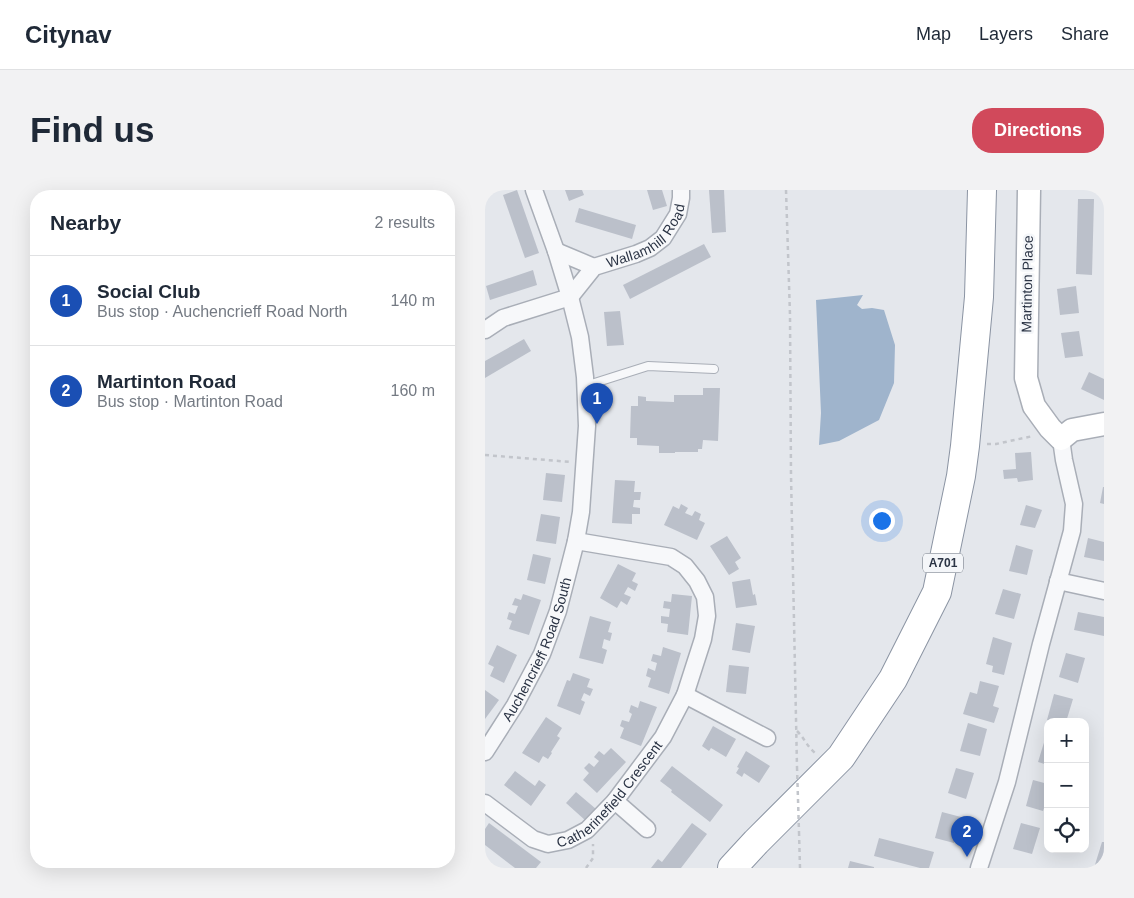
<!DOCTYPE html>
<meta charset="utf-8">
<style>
body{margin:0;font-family:Helvetica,sans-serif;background:#f2f2f3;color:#1f2937}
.controls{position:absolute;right:15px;bottom:15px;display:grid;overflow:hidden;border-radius:10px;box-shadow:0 5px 20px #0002}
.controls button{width:45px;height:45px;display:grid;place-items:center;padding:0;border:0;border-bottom:1px solid #e0e1e3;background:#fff;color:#1f2937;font:25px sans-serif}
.you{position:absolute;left:396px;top:330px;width:18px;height:18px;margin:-12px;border:4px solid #fff;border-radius:50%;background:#1a73e8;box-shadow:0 0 0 8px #1a73e833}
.badge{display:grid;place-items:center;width:32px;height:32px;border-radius:50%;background:#d1495b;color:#fff;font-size:16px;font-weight:700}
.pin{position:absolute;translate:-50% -41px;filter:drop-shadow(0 1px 2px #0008)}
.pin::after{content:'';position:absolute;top:26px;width:18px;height:15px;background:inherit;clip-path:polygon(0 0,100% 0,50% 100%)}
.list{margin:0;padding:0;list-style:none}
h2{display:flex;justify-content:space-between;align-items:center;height:65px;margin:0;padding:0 20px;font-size:21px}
h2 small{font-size:16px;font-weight:400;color:#747a83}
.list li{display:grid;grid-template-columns:32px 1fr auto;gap:15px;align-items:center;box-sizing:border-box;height:90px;padding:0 20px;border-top:1px solid #e0e1e3}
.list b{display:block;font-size:19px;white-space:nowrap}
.list p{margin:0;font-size:16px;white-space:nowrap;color:#747a83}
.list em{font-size:16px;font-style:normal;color:#747a83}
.icon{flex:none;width:28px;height:28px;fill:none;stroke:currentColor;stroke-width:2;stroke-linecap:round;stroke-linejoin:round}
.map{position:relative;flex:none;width:619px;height:678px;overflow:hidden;border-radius:20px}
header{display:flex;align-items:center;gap:30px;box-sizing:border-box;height:70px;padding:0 25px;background:#fff;border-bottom:1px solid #e0e1e3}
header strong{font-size:24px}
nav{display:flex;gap:28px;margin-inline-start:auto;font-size:18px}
.intro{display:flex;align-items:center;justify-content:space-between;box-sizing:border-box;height:120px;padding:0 30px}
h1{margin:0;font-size:35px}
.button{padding:12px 22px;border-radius:20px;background:#d1495b;color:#fff;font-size:18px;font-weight:700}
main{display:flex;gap:30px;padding:0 30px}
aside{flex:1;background:#fff;border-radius:20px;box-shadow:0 5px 20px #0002}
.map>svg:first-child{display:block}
</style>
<header>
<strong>Citynav</strong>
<nav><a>Map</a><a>Layers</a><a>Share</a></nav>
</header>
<div class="intro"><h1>Find us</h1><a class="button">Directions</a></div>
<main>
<aside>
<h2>Nearby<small>2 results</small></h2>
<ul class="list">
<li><span class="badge" style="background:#1a4fb4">1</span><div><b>Social Club</b><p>Bus stop · Auchencrieff Road North</p></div><em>140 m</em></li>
<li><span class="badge" style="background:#1a4fb4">2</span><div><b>Martinton Road</b><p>Bus stop · Martinton Road</p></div><em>160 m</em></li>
</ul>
</aside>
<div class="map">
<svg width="619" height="678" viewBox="0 0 619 678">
<rect width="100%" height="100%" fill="#e4e7ec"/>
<polygon fill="#9fb4cc" points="378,105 372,115 377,119 387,118 399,120 410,155 409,193 394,230 354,251 334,255 336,223 331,110"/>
<g fill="#bbc0ca">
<polygon points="32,0 54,63 40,68 18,5"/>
<polygon points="80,0 97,0 99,5 84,11"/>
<polygon points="162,0 177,0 182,16 168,20"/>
<polygon points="224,0 239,0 241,42 227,43"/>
<polygon points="593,9 609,9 607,85 591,84"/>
<polygon points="94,18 151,35 147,49 90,32"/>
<polygon points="219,54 226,67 145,109 138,95"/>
<polygon points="48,80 52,95 5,110 1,96"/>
<polygon points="591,96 594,123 575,125 572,99"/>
<polygon points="135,121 139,155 122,156 119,122"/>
<polygon points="594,141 598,166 580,168 576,143"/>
<polygon points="39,149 46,161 0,188 0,171"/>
<polygon points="604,182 619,189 619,210 596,199"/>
<polygon points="218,198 235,198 233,251 218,250 217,259 213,259 213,262 190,262 190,263 174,263 174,256 152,255 152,248 145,248 146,216 153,216 153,206 161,207 161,211 189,212 189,205 218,205"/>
<polygon points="546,262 548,290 533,292 532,288 519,289 518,280 531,279 530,263"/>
<polygon points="61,283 80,285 77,312 58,310"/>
<polygon points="130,290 150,291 149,302 156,302 155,310 149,310 148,317 155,318 155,324 147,324 147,334 127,333"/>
<polygon points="618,297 619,297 619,314 615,313"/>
<polygon points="196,314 203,318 200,323 207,326 210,321 216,324 214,330 220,333 212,350 179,335 188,316 194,319"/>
<polygon points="541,315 557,320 550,338 535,335"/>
<polygon points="56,324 75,327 71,354 51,351"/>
<polygon points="242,346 256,368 250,372 254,379 244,385 225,356"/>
<polygon points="603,348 619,352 619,371 599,367"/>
<polygon points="531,355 548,360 542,385 524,381"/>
<polygon points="48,364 66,368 60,394 42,390"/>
<polygon points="133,374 151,383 147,391 153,394 150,401 143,397 139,404 146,407 142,415 136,411 132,418 115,408"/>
<polygon points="265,389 268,405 270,404 272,415 251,418 247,392"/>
<polygon points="518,399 536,404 529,429 510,424"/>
<polygon points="38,404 56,410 44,445 24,439 27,431 22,429 24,422 30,424 33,416 27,415 30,408 36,410"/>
<polygon points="187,404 207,406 203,445 182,442 183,434 176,433 176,426 184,427 185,419 178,418 179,411 186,412"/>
<polygon points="593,422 619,427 619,446 589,440"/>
<polygon points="105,426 126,432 123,442 127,443 125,451 119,449 117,458 122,460 118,474 94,468"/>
<polygon points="251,433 270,436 265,463 247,460"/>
<polygon points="508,447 527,453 519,485 507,482 508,476 501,474"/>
<polygon points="12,455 32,465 19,493 5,486 9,477 3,474"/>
<polygon points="178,457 196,463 184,504 163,497 166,488 161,486 163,478 170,481 172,473 166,471 168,464 176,466"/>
<polygon points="581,463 600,468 593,493 574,487"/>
<polygon points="244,475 264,477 261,504 241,502"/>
<polygon points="88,483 105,489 102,497 108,499 105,506 99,503 96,510 100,512 95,525 72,516 82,490 85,491"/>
<polygon points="495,491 514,496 508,516 514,518 509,533 478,524 485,502 492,504"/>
<polygon points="0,500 14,510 0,529"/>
<polygon points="569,504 588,509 581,532 569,532 562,530"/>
<polygon points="155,511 172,517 156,556 135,548 139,538 135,536 137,530 144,532 147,524 144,522 146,515 153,518"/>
<polygon points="61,527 77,538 72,546 75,548 66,562 67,563 63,569 58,566 54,573 37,563"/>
<polygon points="483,533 502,539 495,566 475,561"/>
<polygon points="228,536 251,549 241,567 226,558 224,561 217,556"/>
<polygon points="561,546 563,546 563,575 553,572"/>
<polygon points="126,558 141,572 112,603 98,590 104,583 99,578 104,573 109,577 114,571 109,567 114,561 119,565"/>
<polygon points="261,561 285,576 274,593 259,583 257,587 251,583 254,578 252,577"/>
<polygon points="187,576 238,615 225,632 186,602 187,600 175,591"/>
<polygon points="471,578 489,583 481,609 463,603"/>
<polygon points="30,581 50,596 54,590 61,595 46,616 19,595"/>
<polygon points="548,590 563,594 563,607 558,621 541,616"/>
<polygon points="91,602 111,619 101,631 81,613"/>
<polygon points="457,622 476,627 469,653 450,648"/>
<polygon points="4,633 56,672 51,678 30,678 0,655 0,639"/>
<polygon points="207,633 222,644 196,678 166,678 173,669 177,672"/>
<polygon points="536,633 555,638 547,664 528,659"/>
<polygon points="394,648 449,662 444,678 435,678 389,666"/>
<polygon points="617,652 619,652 619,678 609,678"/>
<polygon points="365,671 389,677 389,678 363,678"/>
</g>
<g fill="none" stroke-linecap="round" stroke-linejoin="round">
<g stroke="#a9aeb7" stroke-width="10">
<polyline id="lane" points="100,196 163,176 229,179"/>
</g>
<g stroke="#a9aeb7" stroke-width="19">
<g id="street">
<polyline points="71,61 109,77"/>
<path id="s1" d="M0 140 18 128 85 107 109 77 151 64 165 58 178 48 193 24 196 8V0"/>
<polyline points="573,391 619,401"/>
<polyline points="200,505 282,548"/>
<path id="s2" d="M0 562 30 515 57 464 73 421 91 351 96 322 102 236 100 187 95 147 85 107 71 61 49 0"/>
<polyline points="130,611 162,639"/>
<path id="s3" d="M0 613 48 649 63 654 83 650 102 640 130 611 178 547 200 505 218 449 222 426 220 407 212 391 200 376 186 367 91 351"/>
<polyline points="494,678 522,592 556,454 587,341 589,314 579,270 576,249"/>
</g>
</g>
<g stroke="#a9aeb7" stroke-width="25">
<polyline id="secondary" points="544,0 541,188 549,216 565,238 576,249 587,240 619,234"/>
</g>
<g stroke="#8b94a3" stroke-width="30">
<polyline id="highway" points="247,678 271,652 356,567 408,489 452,402 476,286 480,256 494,107 497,0"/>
</g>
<g stroke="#c2c5cb" stroke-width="2.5" stroke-dasharray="4 4" stroke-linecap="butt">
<polyline points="301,0 305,125 306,285 312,577"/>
<polyline points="502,254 511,254 548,246"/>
<polyline points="0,265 86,272"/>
<path d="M312 541C320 549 321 555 330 563"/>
<polyline points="314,642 315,678"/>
<polyline points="101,678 108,668 108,654"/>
</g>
<use href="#lane" stroke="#f7f8fa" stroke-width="8"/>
<use href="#street" stroke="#f7f8fa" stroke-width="16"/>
<use href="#secondary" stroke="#fff" stroke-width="22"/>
<use href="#highway" stroke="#fff" stroke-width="28"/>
<polyline stroke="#c2c5cb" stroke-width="2.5" stroke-dasharray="4 4" stroke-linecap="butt" points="312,577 314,642"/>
</g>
<g text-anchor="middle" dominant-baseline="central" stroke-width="5" stroke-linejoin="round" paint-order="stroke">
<rect fill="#f4f6f9" stroke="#676e7b" stroke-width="1" x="438" y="363.5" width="40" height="19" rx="4"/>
<g font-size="12" font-weight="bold" fill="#2b3445">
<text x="458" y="373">A701</text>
</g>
<g font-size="14" fill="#2b3445" stroke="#f4f6f9">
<text stroke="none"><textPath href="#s1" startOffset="194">Wallamhill Road</textPath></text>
<text transform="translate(542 94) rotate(-89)">Martinton Place</text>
<text stroke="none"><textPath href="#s2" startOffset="116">Auchencrieff Road South</textPath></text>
<text stroke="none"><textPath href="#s3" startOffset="158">Catherinefield Crescent</textPath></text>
</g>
</g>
</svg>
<div class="controls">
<button>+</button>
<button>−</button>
<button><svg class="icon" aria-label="locate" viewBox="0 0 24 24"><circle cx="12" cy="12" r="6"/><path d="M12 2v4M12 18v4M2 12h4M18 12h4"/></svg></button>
</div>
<div class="you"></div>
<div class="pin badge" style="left:112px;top:234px;background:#1a4fb4">1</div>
<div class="pin badge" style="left:482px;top:667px;background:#1a4fb4">2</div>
</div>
</main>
